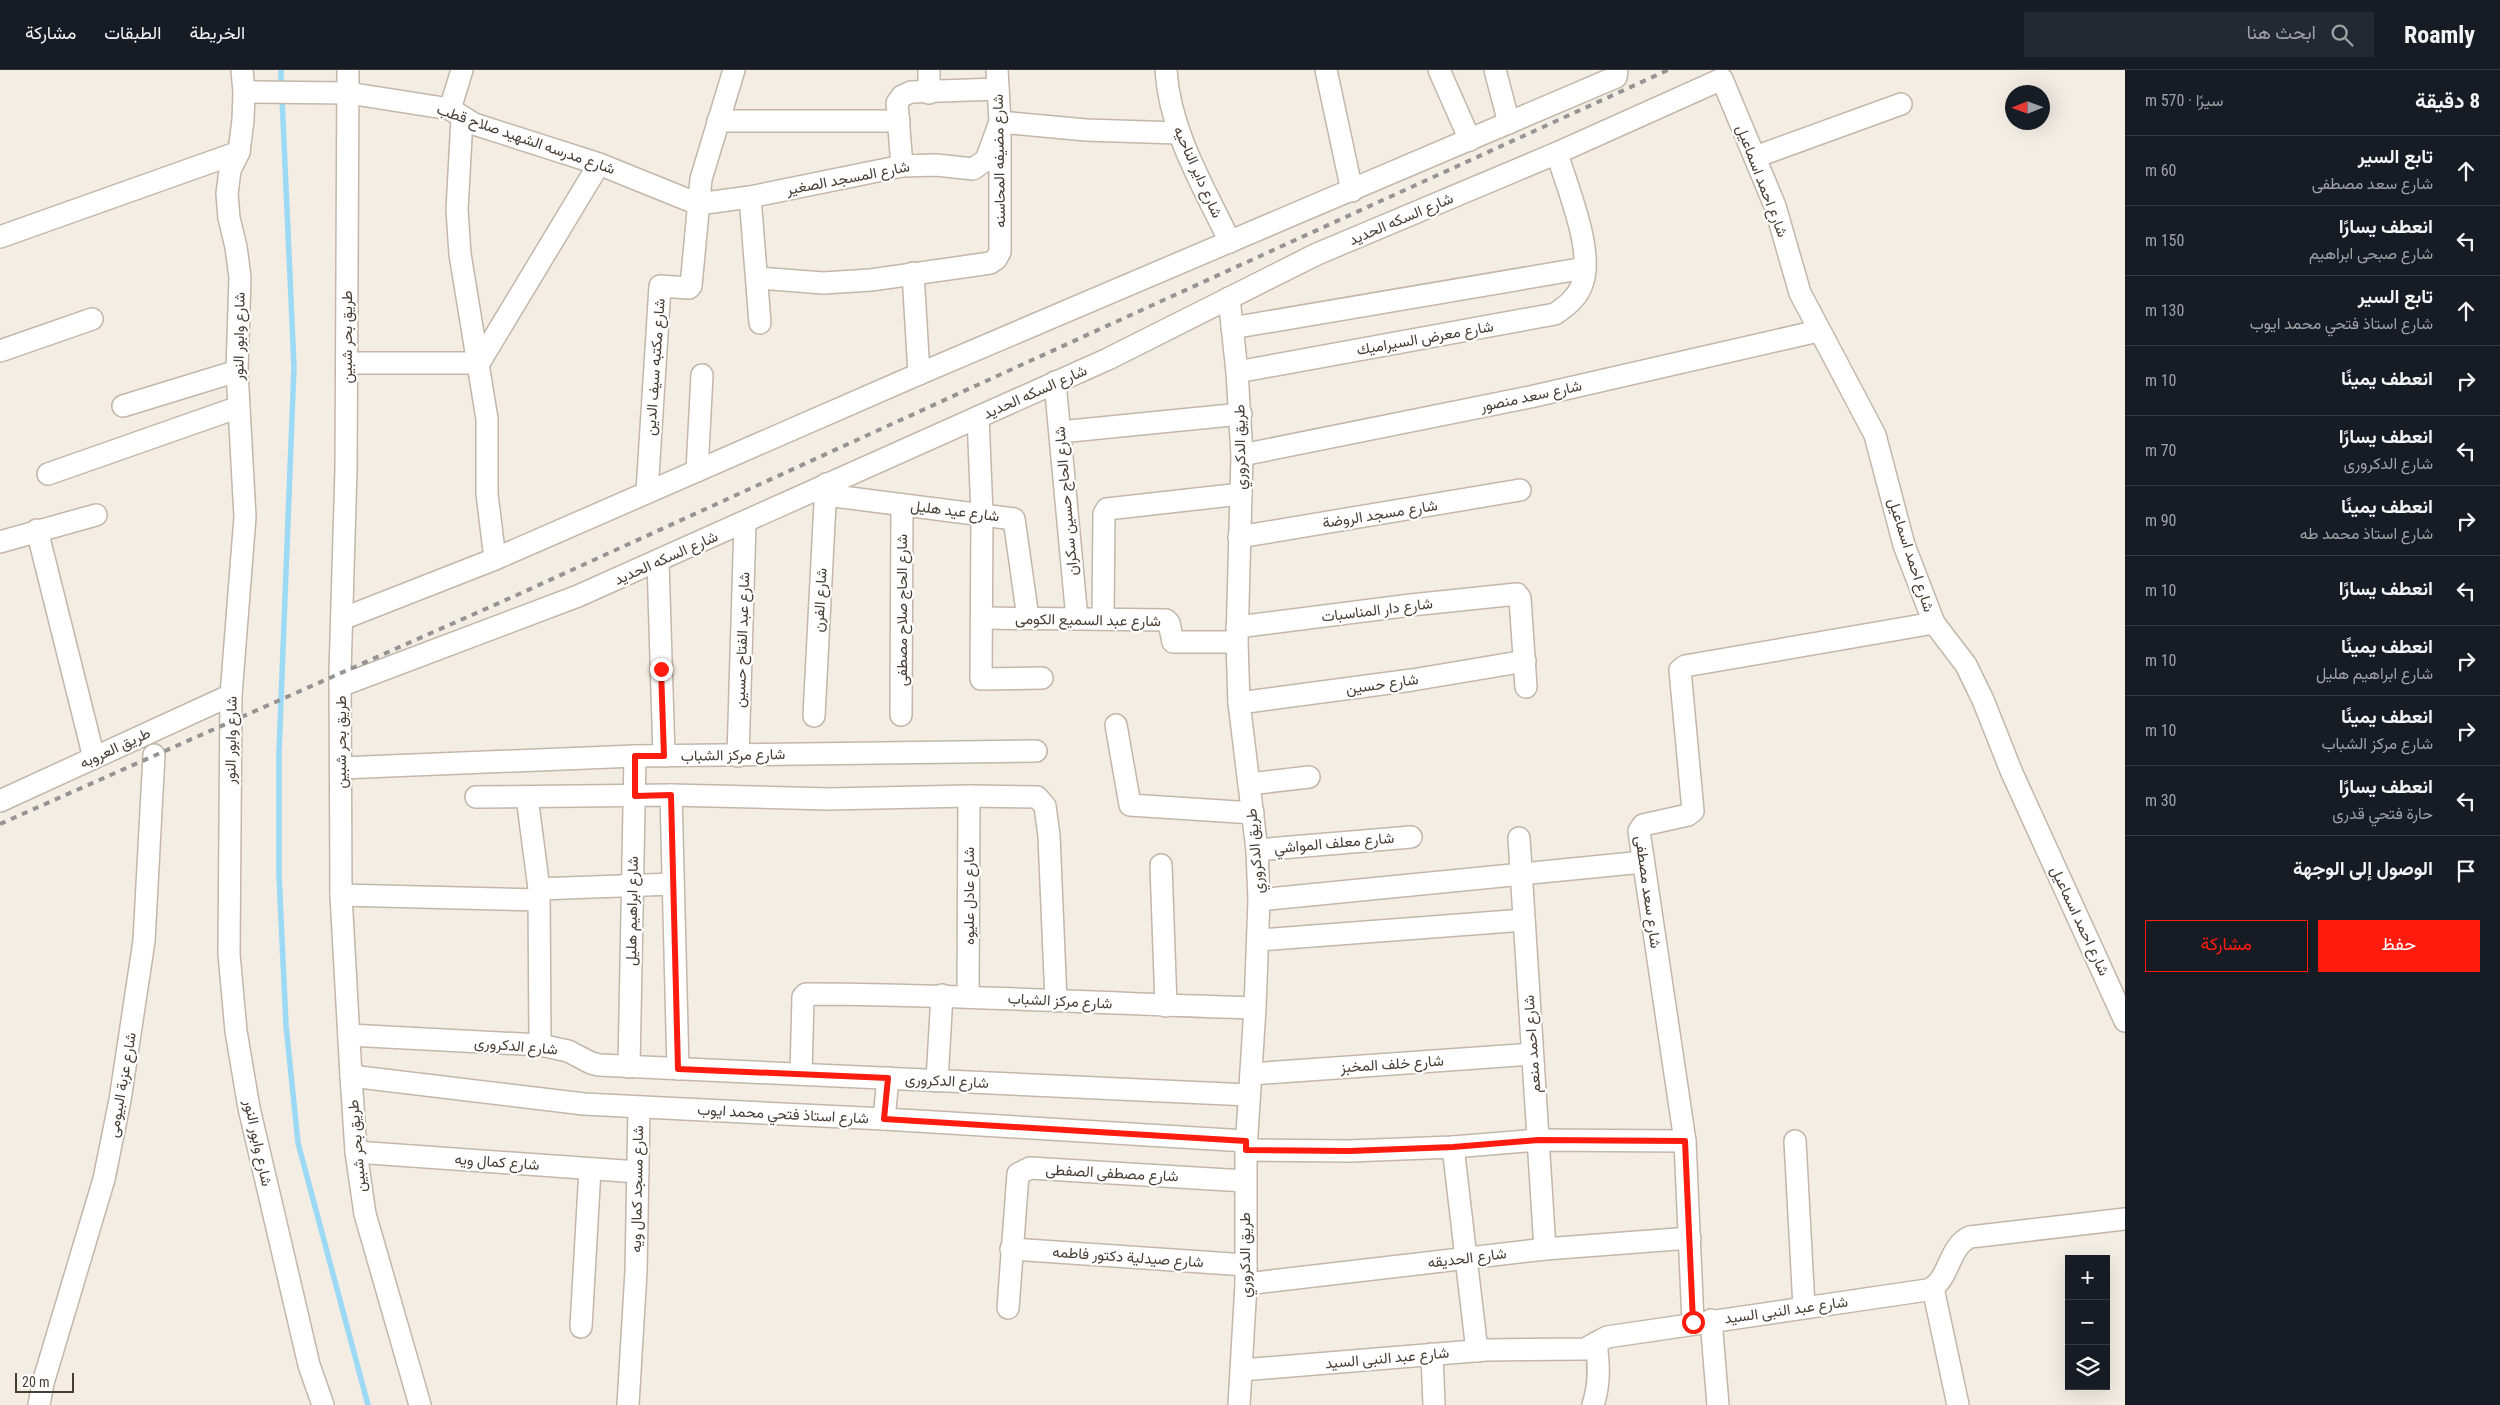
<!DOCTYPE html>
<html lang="ar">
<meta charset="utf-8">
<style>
body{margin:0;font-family:"Roboto Condensed",Vazirmatn,sans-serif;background:#242831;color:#f1f3f6;direction:rtl}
.controls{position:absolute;right:15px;bottom:15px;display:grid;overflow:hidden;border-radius:0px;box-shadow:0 5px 20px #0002}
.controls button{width:45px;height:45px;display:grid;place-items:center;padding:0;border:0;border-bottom:1px solid #363941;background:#171b24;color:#f1f3f6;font:25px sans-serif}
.compass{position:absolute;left:2005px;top:15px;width:45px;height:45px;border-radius:50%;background:#171b24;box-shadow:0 5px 20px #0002;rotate:269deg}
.scale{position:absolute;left:15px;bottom:12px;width:59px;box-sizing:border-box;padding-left:5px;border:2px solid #463d33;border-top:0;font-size:14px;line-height:18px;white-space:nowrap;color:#463d33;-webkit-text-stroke:4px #fff;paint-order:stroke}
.stop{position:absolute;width:15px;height:15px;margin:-11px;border:4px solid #ff1c0f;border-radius:50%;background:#fff}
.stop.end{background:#ff1c0f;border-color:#fff;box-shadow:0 1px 5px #0008}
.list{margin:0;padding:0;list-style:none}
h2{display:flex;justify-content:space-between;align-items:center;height:65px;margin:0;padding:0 20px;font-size:21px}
h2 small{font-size:16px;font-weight:400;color:#9ea1a6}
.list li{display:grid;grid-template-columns:32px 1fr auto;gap:15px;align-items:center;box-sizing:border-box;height:70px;padding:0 20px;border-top:1px solid #363941}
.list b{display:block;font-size:19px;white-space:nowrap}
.list p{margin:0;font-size:16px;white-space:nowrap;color:#9ea1a6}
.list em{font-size:16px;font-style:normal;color:#9ea1a6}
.actions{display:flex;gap:10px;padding:15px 20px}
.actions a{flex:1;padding:11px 0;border:1px solid #ff1c0f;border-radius:0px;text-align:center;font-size:18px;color:#ff1c0f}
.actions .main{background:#ff1c0f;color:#fff}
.icon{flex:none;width:28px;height:28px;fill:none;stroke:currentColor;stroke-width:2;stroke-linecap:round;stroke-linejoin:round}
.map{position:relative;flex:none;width:2125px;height:1335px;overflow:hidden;direction:ltr}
header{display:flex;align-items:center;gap:30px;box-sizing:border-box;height:70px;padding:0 25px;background:#171b24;border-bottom:1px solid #363941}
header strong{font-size:24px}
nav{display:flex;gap:28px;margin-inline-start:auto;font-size:18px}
.search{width:350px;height:45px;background:#242831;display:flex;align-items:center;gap:12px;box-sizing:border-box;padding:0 18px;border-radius:0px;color:#9ea1a6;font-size:19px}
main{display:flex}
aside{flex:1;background:#171b24}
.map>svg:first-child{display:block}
</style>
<header>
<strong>Roamly</strong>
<div class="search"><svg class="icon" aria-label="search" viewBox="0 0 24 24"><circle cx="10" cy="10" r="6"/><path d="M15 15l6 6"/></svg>ابحث هنا</div>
<nav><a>الخريطة</a><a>الطبقات</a><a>مشاركة</a></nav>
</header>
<main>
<aside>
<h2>8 دقيقة<small>سيرًا · 570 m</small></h2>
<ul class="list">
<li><svg class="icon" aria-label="ahead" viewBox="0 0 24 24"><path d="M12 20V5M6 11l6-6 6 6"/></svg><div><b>تابع السير</b><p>شارع سعد مصطفى</p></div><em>60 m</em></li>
<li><svg class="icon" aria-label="left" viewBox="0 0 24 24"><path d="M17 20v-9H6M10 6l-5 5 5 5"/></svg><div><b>انعطف يسارًا</b><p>شارع صبحى ابراهيم</p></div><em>150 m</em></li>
<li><svg class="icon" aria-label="ahead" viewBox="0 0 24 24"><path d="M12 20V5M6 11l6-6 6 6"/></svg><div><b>تابع السير</b><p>شارع استاذ فتحي محمد ايوب</p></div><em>130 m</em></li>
<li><svg class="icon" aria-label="right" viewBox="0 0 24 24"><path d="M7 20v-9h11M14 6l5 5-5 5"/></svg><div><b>انعطف يمينًا</b></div><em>10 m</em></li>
<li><svg class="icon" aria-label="left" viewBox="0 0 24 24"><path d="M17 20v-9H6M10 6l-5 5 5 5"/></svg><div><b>انعطف يسارًا</b><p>شارع الدكرورى</p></div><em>70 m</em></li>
<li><svg class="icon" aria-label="right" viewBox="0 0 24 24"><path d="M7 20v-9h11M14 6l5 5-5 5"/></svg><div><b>انعطف يمينًا</b><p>شارع استاذ محمد طه</p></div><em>90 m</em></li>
<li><svg class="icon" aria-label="left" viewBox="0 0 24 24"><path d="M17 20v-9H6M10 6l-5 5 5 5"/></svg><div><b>انعطف يسارًا</b></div><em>10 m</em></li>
<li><svg class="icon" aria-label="right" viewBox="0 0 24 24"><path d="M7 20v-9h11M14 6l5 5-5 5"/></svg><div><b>انعطف يمينًا</b><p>شارع ابراهيم هليل</p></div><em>10 m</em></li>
<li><svg class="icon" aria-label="right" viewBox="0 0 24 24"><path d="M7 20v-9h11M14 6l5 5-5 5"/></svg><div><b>انعطف يمينًا</b><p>شارع مركز الشباب</p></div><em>10 m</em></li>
<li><svg class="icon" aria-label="left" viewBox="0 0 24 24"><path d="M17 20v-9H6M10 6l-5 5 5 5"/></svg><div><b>انعطف يسارًا</b><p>حارة فتحي قدرى</p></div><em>30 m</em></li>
<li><svg class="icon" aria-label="arrive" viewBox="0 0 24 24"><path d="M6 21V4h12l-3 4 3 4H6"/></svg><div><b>الوصول إلى الوجهة</b></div></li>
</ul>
<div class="actions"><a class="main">حفظ</a><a>مشاركة</a></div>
</aside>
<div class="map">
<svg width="2125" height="1335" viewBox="0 0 2125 1335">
<rect width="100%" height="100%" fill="#f3ede4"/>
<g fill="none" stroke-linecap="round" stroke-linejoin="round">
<g stroke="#9bd9f5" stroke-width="5.5">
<polyline points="281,0 281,18"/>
<polyline points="282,27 294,297 279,682 279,805 286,955 298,1073 368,1335"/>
</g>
<g stroke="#c2b7a9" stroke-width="24">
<g id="minor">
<polyline points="242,0 244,22 243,50 239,82 230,100 227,124 229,148 236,177 240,207 237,301 245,447 231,625 229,884 236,961 249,1038 309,1295 323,1335"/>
<polyline points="348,0 346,399 340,603 341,825 351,1006 356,1082 365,1144 420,1335"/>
<polyline points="929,0 929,23"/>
<path d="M1166 0C1170 63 1204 117 1230 172"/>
<polyline points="1326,0 1352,121"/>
<polyline points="1439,0 1470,70"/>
<polyline points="1495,0 1509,53"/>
<polyline points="244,22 348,23 450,39 474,54 599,94 698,134 750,127 902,96 936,95 973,99 986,90 1000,52 1086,60 1178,63"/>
<polyline points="450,39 462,0"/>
<polyline points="462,48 457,140 460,184 487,349 487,424 495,489"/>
<polyline points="718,51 899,51"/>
<polyline points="1755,87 1901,34"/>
<polyline points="902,96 897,33 902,26 911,22 998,19"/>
<polyline points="750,127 760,253"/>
<polyline points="0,167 239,82"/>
<polyline points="913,203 919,304"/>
<polyline points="758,208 823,213 871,210 990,193 996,189 1000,182 1000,52 997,0"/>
<polyline points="1229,228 1237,302 1242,385 1237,572 1239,633 1257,780 1259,830 1255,938 1246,1080 1246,1214 1239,1335"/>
<polyline points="1232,258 1585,198"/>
<polyline points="0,281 92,249"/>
<polyline points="347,293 479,293"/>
<polyline points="479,293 599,94"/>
<path d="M1237 302 1555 244C1565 237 1576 229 1581 217 1596 183 1567 118 1557 83"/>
<polyline points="1055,312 1077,549"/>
<polyline points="123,336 237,301"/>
<polyline points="978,347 982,444 981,609 1042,608"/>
<polyline points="1060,362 1241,344"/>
<polyline points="1242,385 1530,327 1818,261"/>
<polyline points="697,401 702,305"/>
<polyline points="48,404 239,337"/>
<polyline points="647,422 660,216 689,218 691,216 701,109 734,0"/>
<polyline points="826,425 1014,449 1028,548"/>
<polyline points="37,460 94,688"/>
<polyline points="1239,467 1520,420"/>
<polyline points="0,472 96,445"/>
<polyline points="658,491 664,686"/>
<polyline points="982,548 1166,550 1169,553 1173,572 1237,572"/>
<polyline points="342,549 495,489 919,304 1616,7 1617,0"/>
<polyline points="1103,549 1104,444 1107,439 1241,424"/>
<polyline points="1237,557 1411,535 1517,524 1520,528 1526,617"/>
<polyline points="340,616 578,526 1108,289 1317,184 1557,83 1722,9 1775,136 1800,223 1875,365 1904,475 1934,553 1966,595 1983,630 2012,703 2125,951"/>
<polyline points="1239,633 1412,610 1525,591"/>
<polyline points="901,645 902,435"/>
<polyline points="814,646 826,414"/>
<polyline points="1116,655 1130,735 1253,743"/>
<polyline points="738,686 745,453"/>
<polyline points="341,698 635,686 1036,681"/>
<polyline points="1249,714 1309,707"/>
<polyline points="671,725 678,999"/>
<polyline points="476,727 671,725 829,729 969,726 1037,727 1045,736 1049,766 1056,931"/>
<polyline points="527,727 539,819 540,975"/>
<polyline points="0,731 231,625"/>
<polyline points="1519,768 1545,1179"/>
<polyline points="1257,780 1411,767"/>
<polyline points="1161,795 1166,936"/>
<polyline points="539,819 673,814"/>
<polyline points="341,825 538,830"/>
<polyline points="1259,830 1643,792"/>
<polyline points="1259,870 1524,850"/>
<polyline points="968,926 969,726"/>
<polyline points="349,965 540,975 568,981 591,993 599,995 1249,1025"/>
<polyline points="629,997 635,686"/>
<path d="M801 1004 803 927 806 924C956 924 1105 934 1255 938"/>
<polyline points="1251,1004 1532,984"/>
<polyline points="351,1006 584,1034 884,1049 1246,1071"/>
<polyline points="937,1011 942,925"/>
<polyline points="884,1049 888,1008"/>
<polyline points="1795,1071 1804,1237"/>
<polyline points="1453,1077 1477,1281"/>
<polyline points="1246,1080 1349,1081 1453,1077 1538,1070 1685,1071"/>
<polyline points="356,1082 638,1102"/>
<polyline points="1011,1179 1246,1195"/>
<polyline points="1246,1214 1545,1179 1690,1168"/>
<polyline points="1933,1218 1958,1335"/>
<polyline points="1008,1238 1018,1104 1030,1098 1245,1111"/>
<polyline points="1711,1250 1718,1335"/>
<polyline points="1693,1252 1685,1071 1639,761 1643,755 1688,745 1693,741 1680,600 1685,596 1934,553"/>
<polyline points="581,1257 590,1099"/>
<polyline points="1432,1284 1434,1335"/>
<path d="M1242 1300 1486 1280 1585 1279 1607 1267 1927 1220C1950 1213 1947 1177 1970 1167L2125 1149"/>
<polyline points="39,1335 43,1313 104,1109 120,1030 144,871 154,685"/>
<polyline points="628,1335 636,1201 639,1038"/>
<path d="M1593 1335C1600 1314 1599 1294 1596 1273"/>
</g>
</g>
<use href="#minor" stroke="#fff" stroke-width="21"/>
<polyline stroke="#949494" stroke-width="4" stroke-dasharray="6 6" stroke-linecap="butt" points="0,754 517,525 1668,0"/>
</g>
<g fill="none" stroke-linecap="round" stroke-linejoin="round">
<polyline stroke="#ff1c0f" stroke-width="6" points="661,599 664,686 635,686 635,726 671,725 678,999 888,1008 884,1049 1246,1071 1246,1080 1349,1081 1453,1077 1538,1070 1685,1071 1693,1252"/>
</g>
<g text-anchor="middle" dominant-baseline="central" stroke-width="4.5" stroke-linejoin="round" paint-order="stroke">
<g font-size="15" fill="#463d33" stroke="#fff">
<text transform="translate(526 69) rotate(19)">شارع مدرسه الشهيد صلاح قطب</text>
<text transform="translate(999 91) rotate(-91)">شارع مضيفه المحاسنه</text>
<text transform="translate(1198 102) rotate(66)">شارع داير الناحيه</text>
<text transform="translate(848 108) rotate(-11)">شارع المسجد الصغير</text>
<text transform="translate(1762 111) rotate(69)">شارع احمد اسماعيل</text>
<text transform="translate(1401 149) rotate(-23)">شارع السكه الحديد</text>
<text transform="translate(239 266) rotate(-89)">شارع وابور النور</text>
<text transform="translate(347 267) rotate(-90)">طريق بحر شبين</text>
<text transform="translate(1425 268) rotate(-10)">شارع معرض السيراميك</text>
<text transform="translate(655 297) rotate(-86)">شارع مكتبه سيف الدين</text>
<text transform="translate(1035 322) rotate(-24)">شارع السكه الحديد</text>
<text transform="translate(1531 326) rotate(-12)">شارع سعد منصور</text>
<text transform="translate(1240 377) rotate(-91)">طريق الدكروري</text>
<text transform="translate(1066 431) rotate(-95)">شارع الحاج حسين سكران</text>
<text transform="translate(955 441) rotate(7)">شارع عيد هليل</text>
<text transform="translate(1380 444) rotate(-9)">شارع مسجد الروضة</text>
<text transform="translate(1911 485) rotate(72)">شارع احمد اسماعيل</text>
<text transform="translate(666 488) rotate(-24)">شارع السكه الحديد</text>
<text transform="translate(820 530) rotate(-87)">شارع الفرن</text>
<text transform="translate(902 540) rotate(-90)">شارع الحاج صلاح مصطفى</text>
<text transform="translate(1377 540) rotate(-7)">شارع دار المناسبات</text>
<text transform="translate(1088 550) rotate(1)">شارع عبد السميع الكومى</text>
<text transform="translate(742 570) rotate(-88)">شارع عبد الفتاح حسين</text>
<text transform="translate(1382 614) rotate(-8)">شارع حسين</text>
<text transform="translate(231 670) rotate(-89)">شارع وابور النور</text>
<text transform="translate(341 672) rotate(-90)">طريق بحر شبين</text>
<text transform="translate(115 678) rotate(-25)">طريق العروبه</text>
<text transform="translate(733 685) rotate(-1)">شارع مركز الشباب</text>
<text transform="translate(1334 773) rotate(-5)">شارع معلف المواشي</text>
<text transform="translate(1255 781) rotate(-95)">طريق الدكروري</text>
<text transform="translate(1648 822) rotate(82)">شارع سعد مصطفى</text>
<text transform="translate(969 826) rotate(-90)">شارع عادل عليوه</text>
<text transform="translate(632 841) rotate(-89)">شارع ابراهيم هليل</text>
<text transform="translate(2080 851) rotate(65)">شارع احمد اسماعيل</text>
<text transform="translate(1060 931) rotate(3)">شارع مركز الشباب</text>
<text transform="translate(1532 974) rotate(-94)">شارع احمد منعم</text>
<text transform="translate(516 976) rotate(5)">شارع الدكرورى</text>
<text transform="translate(1392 994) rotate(-4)">شارع خلف المخبز</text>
<text transform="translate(947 1011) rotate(3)">شارع الدكرورى</text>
<text transform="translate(122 1015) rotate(-80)">شارع عزبة البيومى</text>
<text transform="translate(783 1044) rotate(3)">شارع استاذ فتحي محمد ايوب</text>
<text transform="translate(258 1073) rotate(78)">شارع وابور النور</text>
<text transform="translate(357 1076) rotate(-95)">طريق بحر شبين</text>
<text transform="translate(497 1092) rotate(4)">شارع كمال ويه</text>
<text transform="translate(1112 1103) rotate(3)">شارع مصطفى الصفطى</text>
<text transform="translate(637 1119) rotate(-89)">شارع مسجد كمال ويه</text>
<text transform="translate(1245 1185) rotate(-90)">طريق الدكروري</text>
<text transform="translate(1128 1187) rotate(4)">شارع صيدلية دكتور فاطمه</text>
<text transform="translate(1467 1188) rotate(-7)">شارع الحديقه</text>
<text transform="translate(1786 1240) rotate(-8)">شارع عبد النبى السيد</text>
<text transform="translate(1387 1288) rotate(-5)">شارع عبد النبى السيد</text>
</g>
</g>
</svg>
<div class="controls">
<button>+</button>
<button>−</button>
<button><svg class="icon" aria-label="layers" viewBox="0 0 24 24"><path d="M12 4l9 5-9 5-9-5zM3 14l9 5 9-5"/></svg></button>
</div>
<svg class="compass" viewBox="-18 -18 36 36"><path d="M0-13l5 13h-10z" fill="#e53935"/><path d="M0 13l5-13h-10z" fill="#9ea1a6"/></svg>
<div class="scale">20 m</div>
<div class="stop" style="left:1693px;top:1252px"></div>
<div class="stop end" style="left:661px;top:599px"></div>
</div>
</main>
